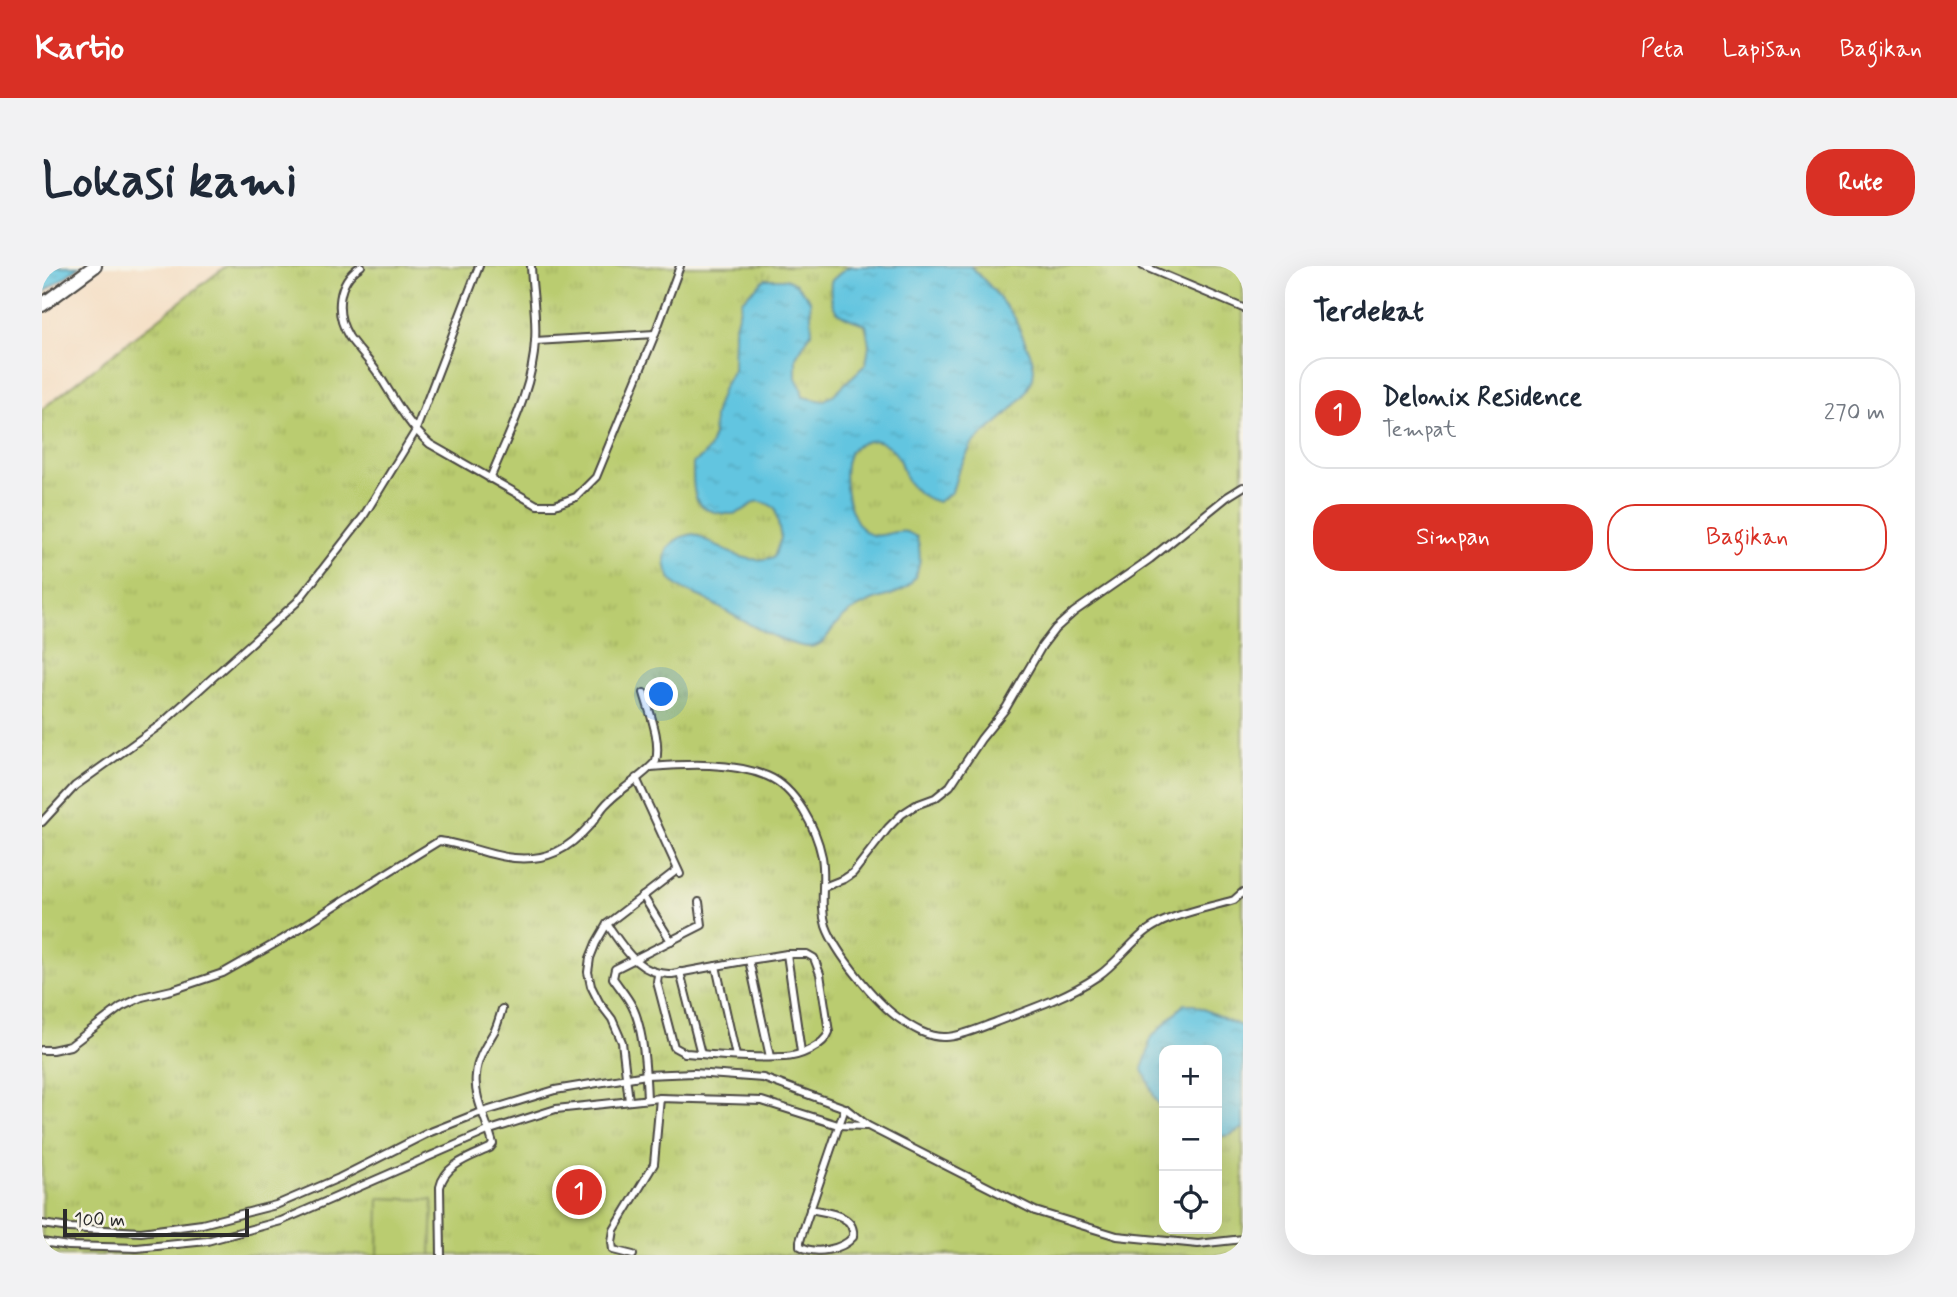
<!DOCTYPE html>
<html lang="id">
<meta charset="utf-8">
<style>
body{margin:0;font-family:Mynerve,sans-serif;background:#f2f2f3;color:#1f2937}
.controls{position:absolute;right:21px;bottom:21px;display:grid;overflow:hidden;border-radius:14px;box-shadow:0 7px 28px #0002}
.controls button{width:63px;height:63px;display:grid;place-items:center;padding:0;border:0;border-bottom:2px solid #e0e1e3;background:#fff;color:#1f2937;font:35px sans-serif}
.scale{position:absolute;left:21px;bottom:18px;width:186px;box-sizing:border-box;padding-left:7px;border:4px solid #2b2b2b;border-top:0;font-size:19px;line-height:24px;white-space:nowrap;color:#2b2b2b;-webkit-text-stroke:5px #f7f3e8;paint-order:stroke}
.you{position:absolute;left:620px;top:429px;width:24px;height:24px;margin:-18px;border:5px solid #fff;border-radius:50%;background:#1a73e8;box-shadow:0 0 0 10px #1a73e833}
.badge{display:grid;place-items:center;width:46px;height:46px;border-radius:50%;background:#d93025;color:#fff;font-size:23px;font-weight:700}
.pin{position:absolute;translate:-50% -50%;border:4px solid #fff;box-shadow:0 2px 7px #0006}
.list{margin:0;padding:0;list-style:none}
h2{display:flex;justify-content:space-between;align-items:center;height:91px;margin:0;padding:0 28px;font-size:30px}
h2 small{font-size:23px;font-weight:400;color:#747a83}
.list li{display:grid;grid-template-columns:46px 1fr auto;gap:21px;align-items:center;box-sizing:border-box;height:112px;margin:0 14px 14px;padding:0 14px;border:2px solid #e0e1e3;border-radius:28px}
.list b{display:block;font-size:26px;white-space:nowrap}
.list p{margin:0;font-size:23px;white-space:nowrap;color:#747a83}
.list em{font-size:23px;font-style:normal;color:#747a83}
.actions{display:flex;gap:14px;padding:21px 28px}
.actions a{flex:1;padding:16px 0;border:2px solid #d93025;border-radius:28px;text-align:center;font-size:24px;color:#d93025}
.actions .main{background:#d93025;color:#fff}
.icon{flex:none;width:38px;height:38px;fill:none;stroke:currentColor;stroke-width:2;stroke-linecap:round;stroke-linejoin:round}
.map{position:relative;flex:none;width:1201px;height:989px;overflow:hidden;border-radius:28px}
header{display:flex;align-items:center;gap:42px;box-sizing:border-box;height:98px;padding:0 35px;background:#d93025;color:#fff}
header strong{font-size:33px}
nav{display:flex;gap:38px;margin-inline-start:auto;font-size:24px}
.intro{display:flex;align-items:center;justify-content:space-between;box-sizing:border-box;height:168px;padding:0 42px}
h1{margin:0;font-size:49px}
.button{padding:18px 32px;border-radius:28px;background:#d93025;color:#fff;font-size:24px;font-weight:700}
main{display:flex;gap:42px;padding:0 42px}
aside{flex:1;background:#fff;border-radius:28px;box-shadow:0 7px 28px #0002}
.map>svg:first-child{display:block}
</style>
<header>
<strong>Kartio</strong>
<nav><a>Peta</a><a>Lapisan</a><a>Bagikan</a></nav>
</header>
<div class="intro"><h1>Lokasi kami</h1><a class="button">Rute</a></div>
<main>
<div class="map">
<svg width="1201" height="989" viewBox="0 0 1201 989">
<defs>
<pattern id="grass-tufts" width="24" height="20" patternUnits="userSpaceOnUse" patternTransform="scale(1.75)"><rect width="24" height="20" fill="#bacc6f"/><path d="M3 7l-1-3M5 7V3M7 7l1-3M15 17l-1-3M17 17v-4M19 17l1-3" fill="none" stroke="#a0af60"/></pattern>
<pattern id="water-ripples" width="26" height="14" patternUnits="userSpaceOnUse" patternTransform="scale(1.75)"><rect width="26" height="14" fill="#62c5e0"/><path d="M2 4q2-2 4 0t4 0M15 11q2-2 4 0t4 0" fill="none" stroke="#55a9c0"/></pattern>
</defs>
<rect width="100%" height="100%" fill="#f7f3e8"/>
<filter id="ink" filterUnits="userSpaceOnUse"><feTurbulence type="fractalNoise" baseFrequency=".0143" numOctaves="2"/><feDisplacementMap in="SourceGraphic" scale="14" xChannelSelector="R" yChannelSelector="G"/><feConvolveMatrix kernelMatrix="1 2 1 2 8 2 1 2 1" color-interpolation-filters="sRGB"/></filter>
<filter id="wash" filterUnits="userSpaceOnUse"><feTurbulence type="fractalNoise" baseFrequency=".00686" numOctaves="4" result="noise"/><feDisplacementMap in="SourceGraphic" scale="28" xChannelSelector="R" yChannelSelector="G"/><feGaussianBlur stdDeviation="1.57" result="paint"/><feColorMatrix in="noise" values="0 0 0 0 0 0 0 0 0 0 0 0 0 0 0 0 0 1.4 0 .05"/><feComposite in="paint" operator="in"/></filter>
<g filter="url(#wash)">
<rect width="100%" height="100%" fill="#f5e0c7"/>
<path fill="url(#grass-tufts)" stroke="#727c4d" stroke-width="2" fill-rule="evenodd" d="M184 0H1201V989H0V143ZM1122 784H1175V963H1122Z"/>
<polygon fill="#bacc6f" stroke="#727c4d" stroke-width="2" points="337,932 391,934 389,989 336,989"/>
<g fill="url(#water-ripples)" stroke="#467886" stroke-width="2">
<polygon points="0,0 38,0 0,28"/>
<path d="M810 0H928L947 19 973 52 990 92 992 102 991 112 982 130 962 151 930 178 916 206 910 226 896 236C884 233 874 227 866 216 862 211 861 203 858 196 853 183 840 172 826 175 819 177 811 181 808 186 797 206 806 253 824 266 836 275 851 263 865 266 866 266 874 271 875 271 880 288 879 309 865 321 857 328 845 330 835 333 820 339 806 345 795 358 787 365 784 377 773 380 750 387 683 344 661 332 653 328 644 326 637 321 624 312 618 290 629 279 635 271 643 270 652 268 678 280 702 301 732 291L739 272 733 242C708 227 713 242 695 247 689 249 684 248 678 247 648 243 651 222 651 197L660 191 667 183 671 172 672 151 674 142 681 122 691 104 692 64 700 34 723 13H744L754 18 768 34 770 65 754 91V112L759 121 761 131 781 135 791 129 824 98 827 79 824 59C797 48 786 48 789 15L804 2Z"/>
<path d="M1142 738H1150L1201 761V862L1188 869 1175 871V784H1122V843C1109 833 1109 816 1100 803L1107 783 1108 773Z"/>
</g>
</g>
<g filter="url(#ink)">
<g fill="none" stroke-linecap="round" stroke-linejoin="round">
<g stroke="#494642" stroke-width="10">
<g id="service">
<path d="M319 0C295 15 292 47 307 71 316 84 328 95 337 109 352 133 366 159 388 178L495 239H513L534 231 554 211 613 68 638 0"/>
<polyline points="1101,0 1201,42"/>
<polyline points="493,75 613,68"/>
<path d="M448 213C466 169 491 123 493 75 495 51 490 25 489 0"/>
<path d="M609 501C646 498 690 496 725 510 754 522 774 562 780 591 784 614 777 638 784 660 793 686 833 735 855 751 869 761 886 772 904 771 918 771 940 761 954 756 989 743 1025 731 1056 710 1078 695 1092 670 1116 658 1136 647 1169 641 1192 634L1201 626"/>
<polyline points="594,512 638,608"/>
<polyline points="0,556 33,520 118,459 255,336 321,251 373,166 437,0"/>
<polyline points="782,621 802,613 811,607 846,562 860,548 874,539 893,532 908,520 939,473 964,442 1000,380 1013,363 1032,346 1108,293 1185,231 1201,221"/>
<polyline points="601,630 629,675"/>
<path d="M565 658C582 682 597 710 630 708L707 694 745 688H765L772 692 778 708 787 766C782 780 756 791 742 791 709 793 675 789 643 787L632 781 615 716 616 709"/>
<polyline points="745,688 759,786"/>
<polyline points="707,694 728,791"/>
<polyline points="674,700 694,790"/>
<polyline points="638,706 659,788"/>
<path d="M0 784H10L28 780 79 741 100 731 130 724 181 707 241 673 348 605 397 575C423 578 447 590 472 592 505 595 526 584 548 559 554 553 558 544 564 538 579 522 600 512 614 495 619 474 608 448 602 427"/>
<path d="M605 833C604 808 602 762 590 740 585 730 577 721 571 712L573 703 660 659 657 636"/>
<polyline points="587,835 580,776 570,753 557,736 549,720 546,706 548,692 554,677 565,658 635,604"/>
<path d="M768 943C785 947 814 948 811 971 800 984 773 989 758 980V975L763 959 803 842"/>
<polyline points="0,958 27,962 99,966 160,958 234,939 297,912 386,867 434,848 513,824 604,809 652,807 721,812 803,842 826,860 993,945 1075,970 1156,978 1201,973"/>
<polyline points="0,976 26,980 95,982 165,975 239,955 448,864 514,843 618,832 720,835 796,859 824,860"/>
<path d="M399 989 398 921C403 898 429 891 448 882L451 878C446 857 431 831 434 809 435 792 445 778 453 764 456 757 458 750 460 743"/>
<polyline points="591,989 571,984 570,976 572,964 612,898 618,832"/>
</g>
</g>
<g stroke="#494642" stroke-width="16">
<polyline id="minor" points="0,39 53,0"/>
</g>
<use href="#service" stroke="#fff" stroke-width="6"/>
<use href="#minor" stroke="#fff" stroke-width="12"/>
</g>
</g>
</svg>
<div class="controls">
<button>+</button>
<button>−</button>
<button><svg class="icon" aria-label="locate" viewBox="0 0 24 24"><circle cx="12" cy="12" r="6"/><path d="M12 2v4M12 18v4M2 12h4M18 12h4"/></svg></button>
</div>
<div class="scale">100 m</div>
<div class="you"></div>
<div class="pin badge" style="left:537px;top:926px">1</div>
</div>
<aside>
<h2>Terdekat<small></small></h2>
<ul class="list">
<li><span class="badge">1</span><div><b>Delonix Residence</b><p>Tempat</p></div><em>270 m</em></li>
</ul>
<div class="actions"><a class="main">Simpan</a><a>Bagikan</a></div>
</aside>
</main>
